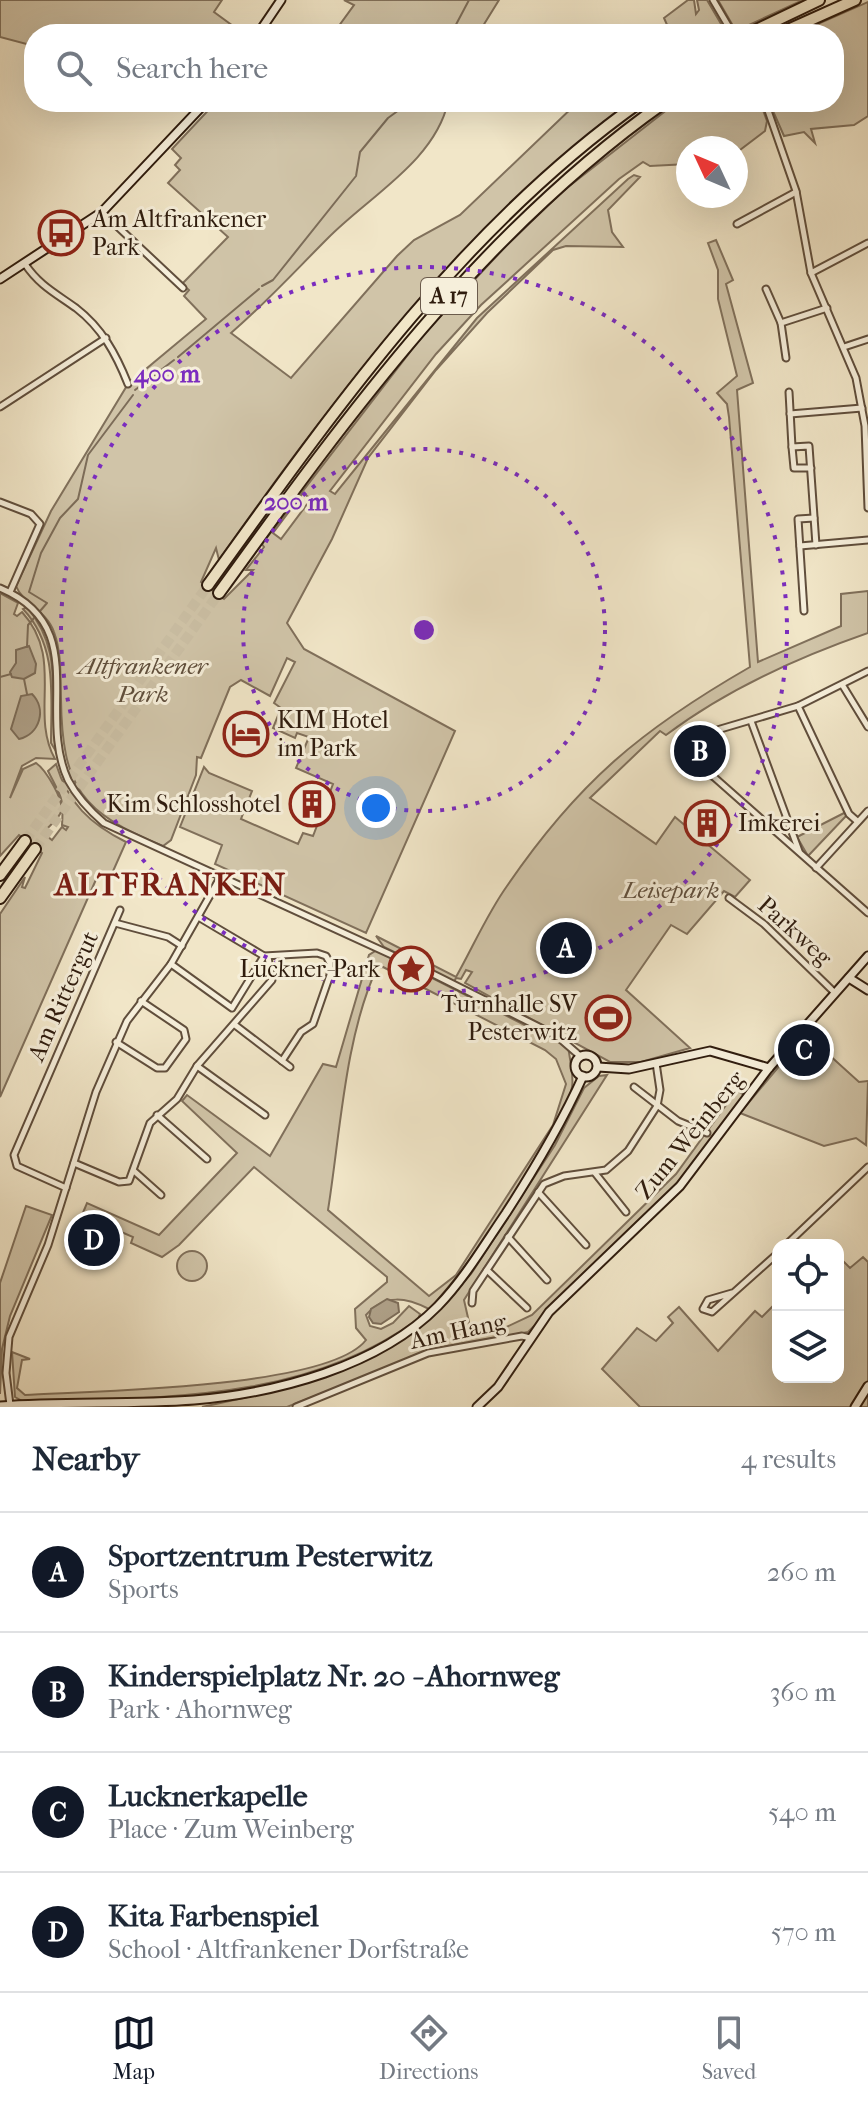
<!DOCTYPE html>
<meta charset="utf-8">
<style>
body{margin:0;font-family:"IM FELL French Canon",serif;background:#f6f6f7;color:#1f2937}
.controls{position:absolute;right:24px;bottom:24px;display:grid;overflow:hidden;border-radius:16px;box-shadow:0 8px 32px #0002}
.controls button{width:72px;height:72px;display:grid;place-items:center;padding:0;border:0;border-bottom:2px solid #e0e1e3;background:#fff;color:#1f2937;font:40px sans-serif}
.compass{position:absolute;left:676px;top:136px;width:72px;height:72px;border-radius:50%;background:#fff;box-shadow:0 8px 32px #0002;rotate:314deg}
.you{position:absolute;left:376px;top:808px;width:28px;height:28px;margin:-20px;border:6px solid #fff;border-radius:50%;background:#1a73e8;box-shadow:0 0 0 12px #1a73e833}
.badge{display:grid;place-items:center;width:52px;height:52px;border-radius:50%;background:#111827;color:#fff;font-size:26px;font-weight:700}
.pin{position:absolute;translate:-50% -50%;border:4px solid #fff;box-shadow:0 2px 8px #0006}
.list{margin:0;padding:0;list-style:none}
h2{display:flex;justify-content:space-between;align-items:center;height:104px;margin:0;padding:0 32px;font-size:34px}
h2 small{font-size:26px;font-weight:400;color:#747a83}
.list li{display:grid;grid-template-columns:52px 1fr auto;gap:24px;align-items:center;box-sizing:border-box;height:120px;padding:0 32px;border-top:2px solid #e0e1e3}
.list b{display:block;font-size:30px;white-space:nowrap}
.list p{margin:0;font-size:26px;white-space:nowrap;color:#747a83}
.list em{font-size:26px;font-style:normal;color:#747a83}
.icon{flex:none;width:44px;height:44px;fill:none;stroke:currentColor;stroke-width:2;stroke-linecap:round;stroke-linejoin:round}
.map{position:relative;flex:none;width:868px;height:1407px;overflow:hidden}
.search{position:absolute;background:#fff;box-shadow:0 8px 32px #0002;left:24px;right:24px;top:24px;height:88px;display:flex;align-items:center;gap:20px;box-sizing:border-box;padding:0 28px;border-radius:32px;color:#747a83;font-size:30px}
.sheet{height:584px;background:#fff}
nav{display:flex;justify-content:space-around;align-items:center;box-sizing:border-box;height:112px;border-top:2px solid #e0e1e3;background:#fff;font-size:22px;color:#747a83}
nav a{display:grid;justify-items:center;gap:4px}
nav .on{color:#111827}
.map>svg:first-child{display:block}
</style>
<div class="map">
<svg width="868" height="1407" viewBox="0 0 868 1407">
<rect width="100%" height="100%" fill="#f1e6c8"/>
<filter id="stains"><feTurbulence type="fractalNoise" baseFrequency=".0025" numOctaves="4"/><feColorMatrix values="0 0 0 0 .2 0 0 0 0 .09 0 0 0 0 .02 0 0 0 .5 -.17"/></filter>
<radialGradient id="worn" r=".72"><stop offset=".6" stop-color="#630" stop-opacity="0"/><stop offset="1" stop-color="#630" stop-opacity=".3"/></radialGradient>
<g fill="#d0c4a8" stroke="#80705b" stroke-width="2" fill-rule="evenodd">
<polygon points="0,0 222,0 214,12 244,34 34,34 34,46 0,37"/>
<polygon points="344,0 499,0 478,34 333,34 354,5"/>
<polygon points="688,0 694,0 696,14 699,10 697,0 707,0 727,34 659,34 668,27 664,18"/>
<polygon points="718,0 803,0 736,31"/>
<polygon points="868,2 868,116 854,125 811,129 815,143 804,132 784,136 769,102 834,102 834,34 795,34"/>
<path d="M216 102H448C435 161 368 197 328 238 296 270 266 303 231 333L291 378 397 256 414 240 460 215 578 102H629C465 228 337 391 219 560L216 548 201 582 224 599 253 570H246L264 547 262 544 424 334 506 246 563 191 677 102H760L767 121 765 131 736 153V148H688V164L650 166 643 162 619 179 481 305 436 354 330 491 335 494 477 318 628 179 634 175 640 177 608 210 612 232 623 247 566 246 553 250 487 313 436 370 368 458 332 539 287 623 304 649 455 731 366 933 215 864 222 845 180 827 204 767 209 773 252 791 241 819 298 844 303 833 313 836 333 784 296 768 309 737 297 733 295 738 273 728 281 708 274 703 295 662 287 658 270 696 241 680 230 687 201 758 197 757 196 775 171 840 163 846C82 813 62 788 61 699 60 677 62 654 54 632 47 611 23 604 16 586L51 511 128 384 206 319 184 296 189 290 182 284 228 237 168 183 180 170 175 165 181 158 172 149ZM303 493 311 499 281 539 273 533Z"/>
<path d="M716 240 733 280 726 284 753 383 737 390 758 662 841 626V594L868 591V633C796 658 727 689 666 735L660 731 590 798 656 844 675 817 750 880 735 897 724 891 687 934 671 925 626 990 690 1048 641 1062H610L465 983 472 972 466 970 461 979 456 978 454 982 384 947 376 936 456 977C473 947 487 914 507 886 578 782 642 729 750 667L729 417 727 404 717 393 737 376 718 299V270L708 243Z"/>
<path d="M0 593 18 603 14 614 17 616 22 612C65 659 29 712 55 759L36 758 22 766 10 798 23 769 36 763C45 769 67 803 60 814 57 820 48 827 43 833L52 840 62 827 66 830 68 827 62 825C64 797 61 797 48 771L56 764C68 803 90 824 126 842L110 878 98 875 0 1097V914L25 877 22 887 25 888 42 853 19 835 0 856Z"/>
<path d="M27 607C67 655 46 698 57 753L51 743C51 696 58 646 23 609Z"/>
<polygon points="846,812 847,815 808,856 797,837"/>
<path d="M377 950 568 1047C570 1059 574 1078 572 1087 564 1135 465 1272 429 1309 407 1298 385 1293 366 1315L370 1326 381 1329 393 1323 409 1306 420 1314 418 1319C304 1403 159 1397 24 1402L15 1397 12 1352 30 1359 22 1360 17 1388 25 1395C90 1391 328 1389 366 1340L356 1328 355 1309 387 1282V1277L254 1167 179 1245 162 1257 131 1243 133 1237 82 1215 87 1203 159 1235 237 1153 182 1101 187 1095 270 1156 323 1064 336 1067 369 955ZM383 967 545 1050 556 1059 566 1084 553 1125 456 1275 429 1296 328 1210C340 1135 345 1036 377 968Z"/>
<polygon points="806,1034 859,1082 868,1081 866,1145 856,1138 824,1146 740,1113"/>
<polygon points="607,1075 464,1300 471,1331 476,1334 500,1330 532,1315 676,1174 737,1090 745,1096 678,1183 528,1332 430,1351 287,1407 202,1407 276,1391 345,1369 397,1343 429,1320 471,1274 555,1145 584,1088 599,1076"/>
<polygon points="26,1206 52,1215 10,1316 2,1349 0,1394 0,1283"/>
<circle cx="192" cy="1266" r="15"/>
<polygon points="838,1256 850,1268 863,1257 868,1262 868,1407 640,1407 602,1369 637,1328 656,1341 673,1323 668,1317 679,1307 718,1351 755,1311 762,1317 778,1301 778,1377 838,1377"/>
</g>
<g fill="#afa189" stroke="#7c6c58" stroke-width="2">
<polygon points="29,646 36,664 35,673 24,679 12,677 10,672 16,663 16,650"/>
<path d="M32 694C47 709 40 734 19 739L11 729 21 696Z"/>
<polygon points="387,1299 398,1303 399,1312 381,1324 373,1323 369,1317 371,1309"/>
</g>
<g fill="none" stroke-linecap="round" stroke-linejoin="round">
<g stroke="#7c6c58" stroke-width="2">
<polyline points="451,34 469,0"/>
<polyline points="262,286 273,280 356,176 360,152 388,118 410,102"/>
<polyline points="178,357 259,289"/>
<polyline points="135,390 174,360"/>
<polyline points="27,647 28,625 47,603 29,592 41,553 60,518 78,499 88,455 133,395"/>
<polyline points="0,677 11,674"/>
<polyline points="24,679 27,694"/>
</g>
<g stroke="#cabea3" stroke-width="10" stroke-dasharray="10 5" stroke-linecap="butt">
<polyline points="25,841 208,585"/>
<polyline points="35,849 219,593"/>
</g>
<g stroke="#604e3c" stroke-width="9">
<g id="street">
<polyline points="713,0 733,34"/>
<polyline points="765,102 796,191 811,273 856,378 865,426 868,508"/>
<polyline points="102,212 183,288"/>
<polyline points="737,224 796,192"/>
<path d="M25 264C39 285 55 293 76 308 102 328 116 354 128 384"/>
<polyline points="811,273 868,243"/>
<polyline points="766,289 781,323"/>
<polyline points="844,347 868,339"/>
<polyline points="786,358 781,323 827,308"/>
<polyline points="789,392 792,447 809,446 816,545"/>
<polyline points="0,407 106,338"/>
<polyline points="790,414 862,408"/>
<polyline points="792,447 794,468 811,468"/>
<polyline points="0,502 31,514 40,524 10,592"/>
<polyline points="800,546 868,540"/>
<path d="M0 588C92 627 36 711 68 780 77 797 90 811 104 823L431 973 557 1036 580 1056"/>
<polyline points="804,611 798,519 814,518"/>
<polyline points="843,686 868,727"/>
<polyline points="798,706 849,814 857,821"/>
<polyline points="751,721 799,851"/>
<polyline points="683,745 698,763 868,913"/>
<polyline points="712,776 707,733 798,706 868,671"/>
<polyline points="816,868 868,811"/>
<polyline points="729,898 764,924 835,993"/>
<polyline points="200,918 264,956 317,953 326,956 330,963 330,975 313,1024 301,1032 282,1061"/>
<polyline points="115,923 168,937 182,946"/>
<polyline points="171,964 232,1008 264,956"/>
<polyline points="235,1025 290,1067"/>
<polyline points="116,1042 157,1068 165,1068 186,1039 184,1030 141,1001"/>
<polyline points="197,1066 265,1115"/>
<polyline points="634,1087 678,1121 707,1133"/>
<polyline points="157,1115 207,1159"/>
<polyline points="74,1163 119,1182 129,1181 150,1123 177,1099 197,1066 272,980 268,957"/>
<polyline points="134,1171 161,1195"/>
<polyline points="595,1173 626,1212"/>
<polyline points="66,1188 17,1166 14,1155 120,910"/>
<polyline points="538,1192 586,1245"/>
<polyline points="508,1237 547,1280"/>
<polyline points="786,1245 868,1167"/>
<polyline points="487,1270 527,1308"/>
<polyline points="732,1293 708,1300 703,1309 712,1312 778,1253"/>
<polyline points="472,1303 473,1291 544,1184 564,1176 606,1170 628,1151 657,1106 660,1090 656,1063"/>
<polyline points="10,1405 6,1373 9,1337 48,1245 96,1092 127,1021 171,964 221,876"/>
<polyline points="296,1407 428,1353 522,1336 530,1338"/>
</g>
</g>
<g stroke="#2f1c0e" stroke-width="11">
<g id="secondary">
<polyline points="258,34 281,0"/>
<polyline points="0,279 102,212 206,102"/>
<polyline points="849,978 868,990"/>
<circle cx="586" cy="1066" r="11"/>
<polyline points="598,1067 629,1069 710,1051 769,1068"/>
<path d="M0 1406C64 1401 129 1405 194 1400 276 1393 378 1367 438 1306 465 1278 484 1245 506 1213 535 1168 561 1125 583 1076"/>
<polyline points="477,1407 498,1387 549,1312 680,1186 769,1068 868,956"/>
<polyline points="855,1407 868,1386"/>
</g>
</g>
<g stroke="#2f1c0e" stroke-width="14">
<g id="highway">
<polyline points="748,34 819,0"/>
<polyline points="779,34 855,0"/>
<path d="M208 585C334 410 462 228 640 102"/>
<path d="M219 593C349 413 481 232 665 102"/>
<polyline points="0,875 25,841"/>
<polyline points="0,898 35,849"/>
</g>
</g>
<use href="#street" stroke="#f6efdb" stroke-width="5"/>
<use href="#secondary" stroke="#f6efdb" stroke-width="7"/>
<use href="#highway" stroke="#f1e6c8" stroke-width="10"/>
</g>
<g fill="none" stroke="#7b2cbf" stroke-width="4" stroke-dasharray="4 8">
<circle cx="424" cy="630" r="181"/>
<circle cx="424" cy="630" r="363"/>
</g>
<defs>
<g id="bus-ring" transform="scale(2.3)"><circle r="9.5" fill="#f6efdb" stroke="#8f2418" stroke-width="1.5"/><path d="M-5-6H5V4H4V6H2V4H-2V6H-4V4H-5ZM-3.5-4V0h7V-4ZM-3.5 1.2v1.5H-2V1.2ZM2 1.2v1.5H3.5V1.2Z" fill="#8f2418"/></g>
<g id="hotel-ring" transform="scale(2.3)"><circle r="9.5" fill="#f6efdb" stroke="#8f2418" stroke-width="1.5"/><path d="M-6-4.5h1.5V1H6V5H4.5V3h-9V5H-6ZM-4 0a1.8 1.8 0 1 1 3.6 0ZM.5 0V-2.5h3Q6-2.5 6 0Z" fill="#8f2418"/></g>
<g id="building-ring" transform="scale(2.3)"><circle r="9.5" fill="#f6efdb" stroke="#8f2418" stroke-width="1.5"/><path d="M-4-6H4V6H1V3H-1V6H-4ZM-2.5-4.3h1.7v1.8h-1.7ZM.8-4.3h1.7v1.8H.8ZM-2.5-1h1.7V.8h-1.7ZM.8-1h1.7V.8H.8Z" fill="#8f2418"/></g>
<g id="sight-ring" transform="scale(2.3)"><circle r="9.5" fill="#f6efdb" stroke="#8f2418" stroke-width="1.5"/><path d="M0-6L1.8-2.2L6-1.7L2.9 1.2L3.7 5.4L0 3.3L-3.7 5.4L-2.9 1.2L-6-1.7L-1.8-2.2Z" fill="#8f2418"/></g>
<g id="stadium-ring" transform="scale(2.3)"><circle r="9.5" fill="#f6efdb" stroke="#8f2418" stroke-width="1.5"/><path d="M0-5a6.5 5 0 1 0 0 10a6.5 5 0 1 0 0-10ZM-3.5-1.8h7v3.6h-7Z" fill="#8f2418"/></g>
</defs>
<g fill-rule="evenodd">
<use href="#bus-ring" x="61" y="233"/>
<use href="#hotel-ring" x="246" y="734"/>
<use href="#building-ring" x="312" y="804"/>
<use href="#building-ring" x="707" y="823"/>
<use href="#sight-ring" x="411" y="969"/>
<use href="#stadium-ring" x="608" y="1018"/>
</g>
<g text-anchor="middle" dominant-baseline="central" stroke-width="6" stroke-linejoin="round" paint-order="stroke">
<rect fill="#f6efdb" stroke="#6b5b4c" stroke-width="2" x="421" y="278" width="56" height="36" rx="6"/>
<g font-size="22" font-weight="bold" fill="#2f1c0e">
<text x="449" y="296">A 17</text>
</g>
<g font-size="24" fill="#2f1c0e" stroke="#f6efdb" text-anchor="start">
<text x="92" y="219">Am Altfrankener<tspan x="92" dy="28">Park</tspan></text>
<text x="277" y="720">KIM Hotel<tspan x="277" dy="28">im Park</tspan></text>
<text x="281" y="804" text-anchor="end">Kim Schlosshotel</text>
<text x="738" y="823">Imkerei</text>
<text x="380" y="969" text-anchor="end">Luckner-Park</text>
<text x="577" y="1004" text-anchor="end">Turnhalle SV<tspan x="577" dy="28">Pesterwitz</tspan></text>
</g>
<g font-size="24" font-style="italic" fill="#5f4e3c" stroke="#f6efdb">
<text x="143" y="666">Altfrankener<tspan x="143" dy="28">Park</tspan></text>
<text x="671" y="890">Leisepark</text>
</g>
<g font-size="24" fill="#2f1c0e" stroke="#f6efdb">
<text transform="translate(795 931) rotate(42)">Parkweg</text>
<text transform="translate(63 996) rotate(-66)">Am Rittergut</text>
<text transform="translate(690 1135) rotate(-51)">Zum Weinberg</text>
<text transform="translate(458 1331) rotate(-12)">Am Hang</text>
</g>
<g font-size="32" font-weight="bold" letter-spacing="2" fill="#7a1f14" stroke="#f6efdb">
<text x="171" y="884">ALTFRANKEN</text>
</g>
</g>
<circle cx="424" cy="630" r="12" fill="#7b2cbf" stroke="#f6efdb" stroke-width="4"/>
<g font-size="24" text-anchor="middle" font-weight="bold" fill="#7b2cbf" stroke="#f6efdb" stroke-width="6" stroke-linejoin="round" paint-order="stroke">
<text x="167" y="382">400 m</text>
<text x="296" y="510">200 m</text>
</g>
<rect width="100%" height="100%" filter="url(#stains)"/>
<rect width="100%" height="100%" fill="url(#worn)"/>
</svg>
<div class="controls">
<button><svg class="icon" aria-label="locate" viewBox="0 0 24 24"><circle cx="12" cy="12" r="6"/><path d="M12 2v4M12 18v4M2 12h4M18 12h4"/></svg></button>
<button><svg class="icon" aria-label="layers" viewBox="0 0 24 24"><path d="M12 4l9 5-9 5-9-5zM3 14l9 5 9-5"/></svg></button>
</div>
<svg class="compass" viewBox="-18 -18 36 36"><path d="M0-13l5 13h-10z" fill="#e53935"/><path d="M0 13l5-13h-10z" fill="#747a83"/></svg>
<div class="you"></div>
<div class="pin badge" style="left:566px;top:948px">A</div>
<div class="pin badge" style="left:700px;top:751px">B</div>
<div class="pin badge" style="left:804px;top:1050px">C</div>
<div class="pin badge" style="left:94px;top:1240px">D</div>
<div class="search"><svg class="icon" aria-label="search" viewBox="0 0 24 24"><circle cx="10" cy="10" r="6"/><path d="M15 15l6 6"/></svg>Search here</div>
</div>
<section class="sheet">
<h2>Nearby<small>4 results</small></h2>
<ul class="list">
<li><span class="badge">A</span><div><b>Sportzentrum Pesterwitz</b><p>Sports</p></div><em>260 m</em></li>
<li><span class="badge">B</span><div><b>Kinderspielplatz Nr. 20 - Ahornweg</b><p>Park · Ahornweg</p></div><em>360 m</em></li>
<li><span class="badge">C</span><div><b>Lucknerkapelle</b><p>Place · Zum Weinberg</p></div><em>540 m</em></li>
<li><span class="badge">D</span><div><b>Kita Farbenspiel</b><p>School · Altfrankener Dorfstraße</p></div><em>570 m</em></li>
</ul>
</section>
<nav>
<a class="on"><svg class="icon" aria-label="map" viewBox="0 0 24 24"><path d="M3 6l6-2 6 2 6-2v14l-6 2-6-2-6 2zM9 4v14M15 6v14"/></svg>Map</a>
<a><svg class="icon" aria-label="directions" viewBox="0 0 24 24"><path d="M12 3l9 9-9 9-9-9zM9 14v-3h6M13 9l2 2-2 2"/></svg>Directions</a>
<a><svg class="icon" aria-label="saved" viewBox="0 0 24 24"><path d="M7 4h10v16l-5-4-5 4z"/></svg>Saved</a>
</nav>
